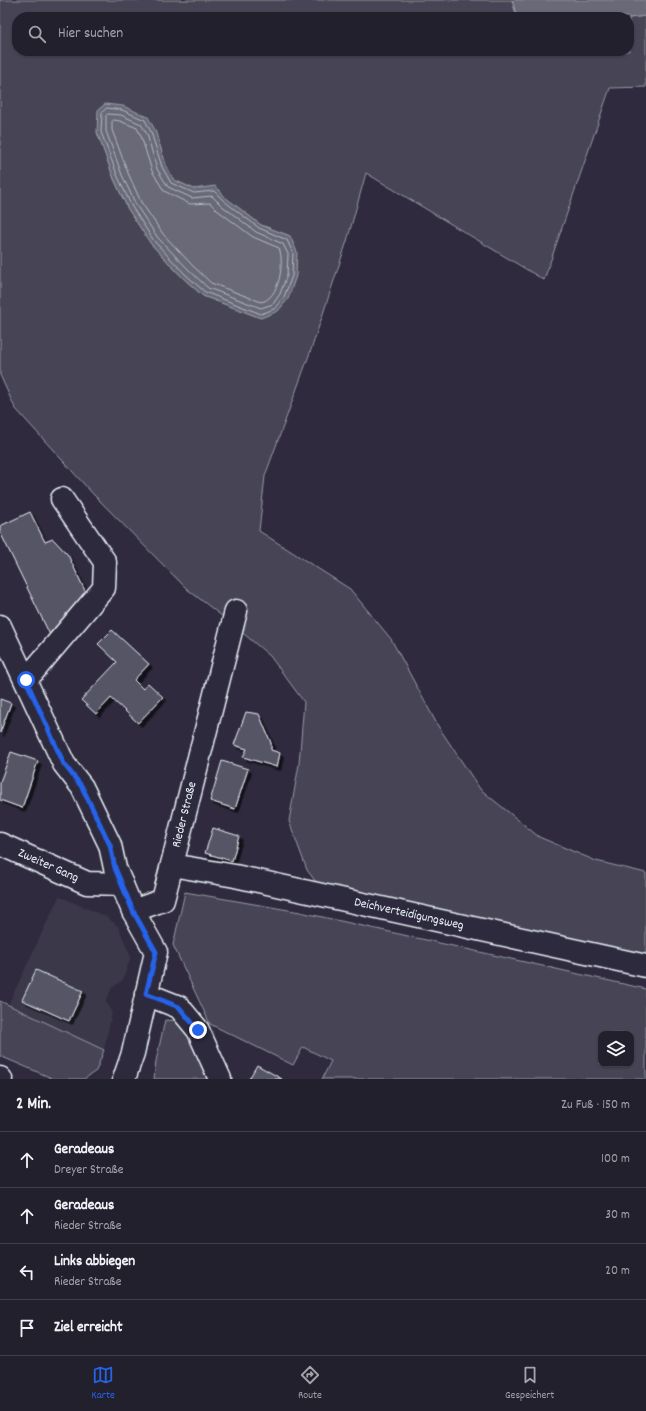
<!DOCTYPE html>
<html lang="de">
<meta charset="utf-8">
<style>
body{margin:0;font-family:Dekko,sans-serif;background:#2b2836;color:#f1f3f6}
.controls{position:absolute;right:12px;bottom:12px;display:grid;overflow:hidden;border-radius:8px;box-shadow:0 1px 3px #0004}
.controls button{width:36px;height:36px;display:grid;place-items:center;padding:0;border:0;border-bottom:1px solid #403e4a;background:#23202e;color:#f1f3f6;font:20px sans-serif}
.stop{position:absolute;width:12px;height:12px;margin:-9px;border:3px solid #2563eb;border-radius:50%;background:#fff}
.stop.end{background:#2563eb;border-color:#fff;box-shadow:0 1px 4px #0008}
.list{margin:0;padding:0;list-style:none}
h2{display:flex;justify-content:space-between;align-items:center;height:52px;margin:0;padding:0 16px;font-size:17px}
h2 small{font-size:13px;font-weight:400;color:#a3a3aa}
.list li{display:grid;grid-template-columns:26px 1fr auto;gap:12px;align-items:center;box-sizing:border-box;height:56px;padding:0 16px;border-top:1px solid #403e4a}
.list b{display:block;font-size:15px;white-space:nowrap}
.list p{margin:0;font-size:13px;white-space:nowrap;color:#a3a3aa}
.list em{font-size:13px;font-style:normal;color:#a3a3aa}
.icon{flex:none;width:22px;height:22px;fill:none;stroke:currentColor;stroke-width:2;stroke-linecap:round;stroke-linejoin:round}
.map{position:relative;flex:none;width:646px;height:1079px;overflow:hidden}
.search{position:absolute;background:#23202e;box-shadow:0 1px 3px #0004;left:12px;right:12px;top:12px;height:44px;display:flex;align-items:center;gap:10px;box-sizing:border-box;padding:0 14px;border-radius:16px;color:#a3a3aa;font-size:15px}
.sheet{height:276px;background:#23202e}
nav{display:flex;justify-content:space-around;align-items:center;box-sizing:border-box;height:56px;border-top:1px solid #403e4a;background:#23202e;font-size:11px;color:#a3a3aa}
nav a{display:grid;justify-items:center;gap:2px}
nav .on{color:#2563eb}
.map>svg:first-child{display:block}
</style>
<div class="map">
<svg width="646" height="1079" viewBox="0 0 646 1079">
<defs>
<filter id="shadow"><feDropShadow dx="3.5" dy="3.5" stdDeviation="0" flood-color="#0009"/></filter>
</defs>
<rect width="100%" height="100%" fill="#2f2a3d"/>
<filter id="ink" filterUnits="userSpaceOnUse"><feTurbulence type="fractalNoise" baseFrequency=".025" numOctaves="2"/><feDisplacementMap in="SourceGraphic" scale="8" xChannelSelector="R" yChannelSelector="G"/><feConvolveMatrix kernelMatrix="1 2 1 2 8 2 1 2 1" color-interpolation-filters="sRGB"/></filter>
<g filter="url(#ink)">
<polygon fill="#3b3749" points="59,896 107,917 118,926 131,957 123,980 112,988 106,1001 112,1013 104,1050 8,1005"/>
<g fill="#464455" stroke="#979aa6" fill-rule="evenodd">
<path d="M0 0H512L517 17H17V51H629V18L646 16V87L610 88 544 280 366 173 347 241 312 347 265 476 259 531 350 589 391 639 438 726 480 789 539 837 596 861 646 873V956L319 886 307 870 289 821 299 764 304 702 270 656 231 623 187 589 92 493 15 408 0 375ZM97 132 159 143 166 165 174 180 194 189 215 187 226 198 261 225 290 236 261 318 203 296 182 277 151 244 128 209 114 179Z"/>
<path d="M185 892 300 912 646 989V1079H322L331 1061 303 1047 293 1065 210 1024 173 945ZM601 1034H631V1064H601Z"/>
<polygon points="0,1001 104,1050 96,1071 84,1079 54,1079 0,1056"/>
<polygon points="165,1020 181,1021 208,1079 154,1079 156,1061"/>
</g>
<g fill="#696978" stroke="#9c9fab">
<polygon points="512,0 646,0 646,16 629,18 629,17 517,17"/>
<polygon points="105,104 123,106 148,117 155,130 166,165 174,180 194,189 215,186 226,198 261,225 290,236 297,252 296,276 288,299 278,311 261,318 203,296 182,277 151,244 128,209 114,179 97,132 98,110"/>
</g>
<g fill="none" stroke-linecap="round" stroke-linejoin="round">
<g stroke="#b5bbc5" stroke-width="1">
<polygon points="107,108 122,110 145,120 151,132 162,167 171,183 194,193 214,191 224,201 259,228 287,240 293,253 292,276 284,297 276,308 269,311 261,314 205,292 185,274 154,241 132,207 118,177 101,132 102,113"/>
<polygon points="108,114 121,115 141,124 147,134 157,169 168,187 192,198 212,196 221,205 256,232 283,244 288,254 287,275 280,294 273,304 261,308 208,288 189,270 158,238 136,205 122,175 106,131 106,116"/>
<path d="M114 120 120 121 137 128 141 136 152 171 164 191 190 204 210 203 217 210 253 237 279 248C285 263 279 299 261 302L211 283 193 266 163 234 141 202 128 173 112 130V122Z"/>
</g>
</g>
<g fill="#575565" stroke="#e8f1f8" filter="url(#shadow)">
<polygon points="30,512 45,542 53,539 68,555 88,597 52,639 0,532 0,526"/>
<polygon points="112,630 149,664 134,680 143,689 148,683 163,697 138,723 111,698 96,714 81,700 117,662 98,644"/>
<polygon points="0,699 11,703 0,733"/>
<polygon points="246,712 259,714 271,743 271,750 280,753 277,767 243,757 247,749 234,745"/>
<polygon points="11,752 38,761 22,808 0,800 0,782"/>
<polygon points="222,761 248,769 235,809 210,801"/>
<polygon points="213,828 239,836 232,861 205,853"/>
<polygon points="36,970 83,991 69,1021 22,1000"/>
<polygon points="257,1065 282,1079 249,1079"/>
</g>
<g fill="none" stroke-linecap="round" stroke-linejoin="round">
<g stroke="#e8f1f8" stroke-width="25">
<g id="minor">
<polyline points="0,626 64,764 82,787 110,845 115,868 133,911 156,952 133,1053 124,1079"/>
<polyline points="26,680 104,588 105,562 62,499"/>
<path id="s1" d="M0 844 87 883 122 884"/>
<path id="s2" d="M172 865 235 876 646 966"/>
<path id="s3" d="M133 911 163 900 236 611"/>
<polyline points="146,994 179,1007 198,1030 220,1079"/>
</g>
</g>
<g stroke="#e8f1f8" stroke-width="25">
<polyline id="major" points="0,1078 1,1079"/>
</g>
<use href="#minor" stroke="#2f2a3d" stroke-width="22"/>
<use href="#major" stroke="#2f2a3d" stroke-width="22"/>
</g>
</g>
<g fill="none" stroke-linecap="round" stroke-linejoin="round" filter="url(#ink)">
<polyline stroke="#2563eb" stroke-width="5" points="26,680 64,764 82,787 110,845 115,868 133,911 156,952 146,994 179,1007 198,1030"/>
</g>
<g text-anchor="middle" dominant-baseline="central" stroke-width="3" stroke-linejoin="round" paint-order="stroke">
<g font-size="13" fill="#e8f1f8" stroke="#2f2a3d">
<text stroke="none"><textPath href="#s3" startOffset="120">Rieder Straße</textPath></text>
<text stroke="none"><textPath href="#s1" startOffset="53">Zweiter Gang</textPath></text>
<text stroke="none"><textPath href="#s2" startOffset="242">Deichverteidigungsweg</textPath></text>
</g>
</g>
</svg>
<div class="controls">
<button><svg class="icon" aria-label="layers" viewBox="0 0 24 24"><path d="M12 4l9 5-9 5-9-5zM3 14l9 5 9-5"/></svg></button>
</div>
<div class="stop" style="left:26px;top:680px"></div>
<div class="stop end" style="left:198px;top:1030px"></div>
<div class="search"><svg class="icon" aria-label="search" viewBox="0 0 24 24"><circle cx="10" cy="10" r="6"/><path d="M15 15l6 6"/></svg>Hier suchen</div>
</div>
<section class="sheet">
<h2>2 Min.<small>Zu Fuß · 150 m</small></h2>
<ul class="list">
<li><svg class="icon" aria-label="ahead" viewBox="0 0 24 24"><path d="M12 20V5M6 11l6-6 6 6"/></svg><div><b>Geradeaus</b><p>Dreyer Straße</p></div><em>100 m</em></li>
<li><svg class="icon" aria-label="ahead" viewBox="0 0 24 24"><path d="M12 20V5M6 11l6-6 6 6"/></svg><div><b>Geradeaus</b><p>Rieder Straße</p></div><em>30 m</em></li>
<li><svg class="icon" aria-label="left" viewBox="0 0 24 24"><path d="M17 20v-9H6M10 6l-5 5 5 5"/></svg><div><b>Links abbiegen</b><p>Rieder Straße</p></div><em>20 m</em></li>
<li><svg class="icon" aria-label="arrive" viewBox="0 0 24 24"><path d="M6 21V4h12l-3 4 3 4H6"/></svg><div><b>Ziel erreicht</b></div></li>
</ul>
</section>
<nav>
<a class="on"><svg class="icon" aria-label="map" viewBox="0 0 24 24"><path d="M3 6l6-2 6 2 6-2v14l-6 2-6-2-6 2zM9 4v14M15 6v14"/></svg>Karte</a>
<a><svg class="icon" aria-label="directions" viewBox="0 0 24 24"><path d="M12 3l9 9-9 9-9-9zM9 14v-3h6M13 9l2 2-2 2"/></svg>Route</a>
<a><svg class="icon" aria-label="saved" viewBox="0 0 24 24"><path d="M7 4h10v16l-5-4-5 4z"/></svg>Gespeichert</a>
</nav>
